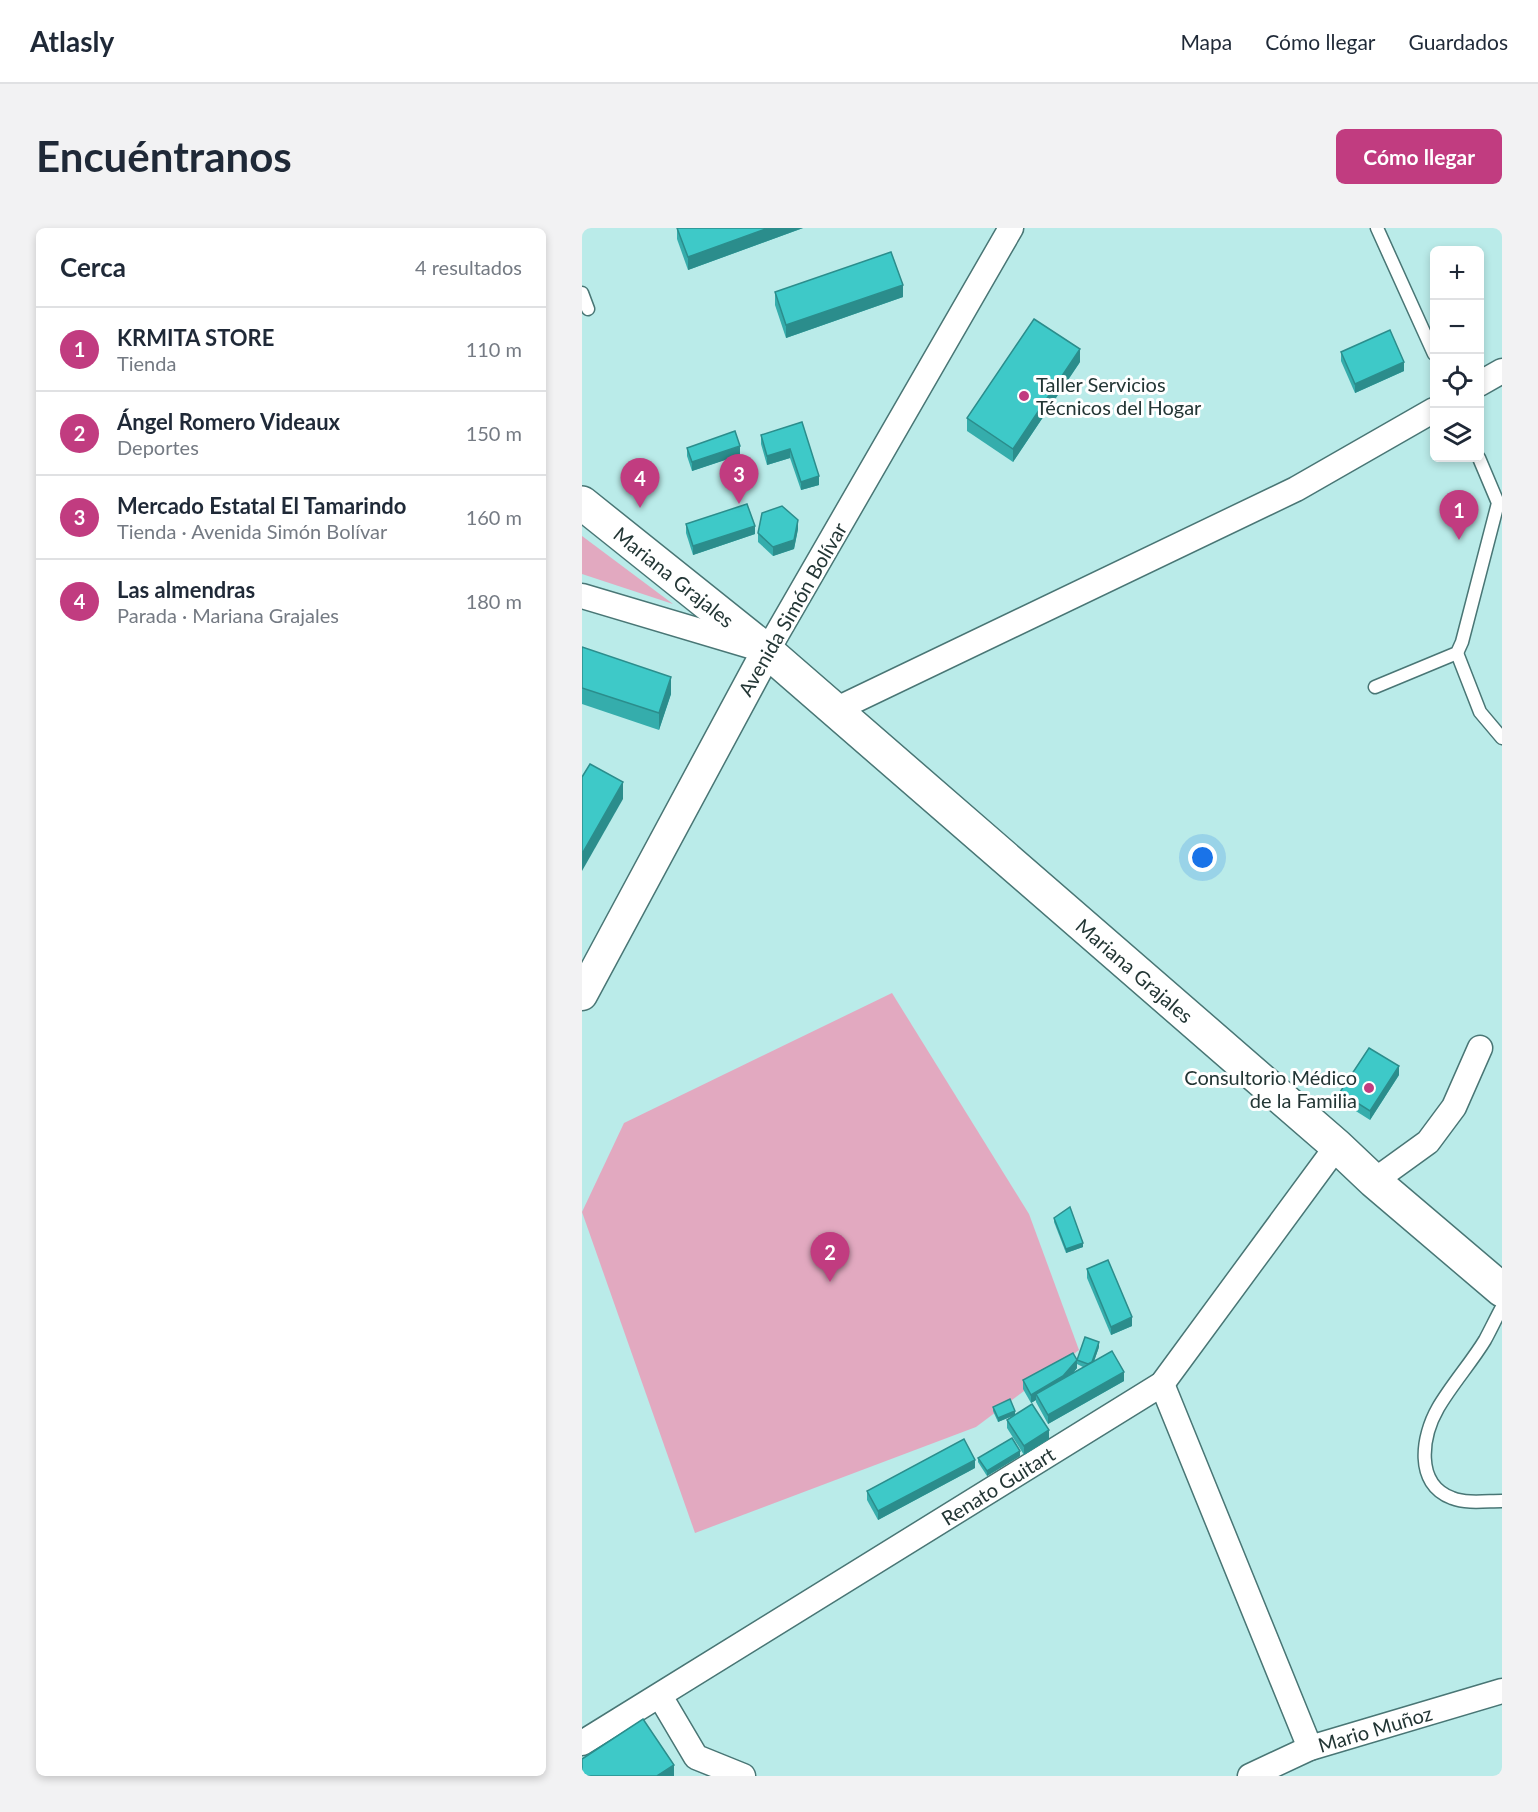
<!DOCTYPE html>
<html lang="es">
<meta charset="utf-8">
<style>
body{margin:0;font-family:Lato,sans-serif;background:#f2f2f3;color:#1f2937}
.controls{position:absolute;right:18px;top:18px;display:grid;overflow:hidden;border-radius:9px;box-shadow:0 3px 9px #0003}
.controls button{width:54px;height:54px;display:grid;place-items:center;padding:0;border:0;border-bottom:2px solid #e0e1e3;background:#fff;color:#1f2937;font:30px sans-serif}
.you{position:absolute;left:621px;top:630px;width:21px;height:21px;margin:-15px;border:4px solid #fff;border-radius:50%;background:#1a73e8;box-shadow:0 0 0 9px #1a73e833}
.badge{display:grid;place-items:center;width:39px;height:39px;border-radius:50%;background:#c13c80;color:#fff;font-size:20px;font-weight:700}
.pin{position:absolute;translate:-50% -50px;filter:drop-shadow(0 2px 3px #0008)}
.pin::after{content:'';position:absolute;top:32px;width:21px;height:18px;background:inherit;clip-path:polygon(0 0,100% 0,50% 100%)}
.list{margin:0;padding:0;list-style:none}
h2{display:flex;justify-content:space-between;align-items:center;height:78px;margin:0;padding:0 24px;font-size:26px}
h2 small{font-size:20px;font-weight:400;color:#747a83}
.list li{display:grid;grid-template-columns:39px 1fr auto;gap:18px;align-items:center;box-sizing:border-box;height:84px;padding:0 24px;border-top:2px solid #e0e1e3}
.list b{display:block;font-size:22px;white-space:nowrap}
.list p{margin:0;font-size:20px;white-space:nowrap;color:#747a83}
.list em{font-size:20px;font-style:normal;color:#747a83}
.icon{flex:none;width:33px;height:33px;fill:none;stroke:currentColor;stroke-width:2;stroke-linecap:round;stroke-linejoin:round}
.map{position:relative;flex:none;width:920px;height:1548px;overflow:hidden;border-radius:9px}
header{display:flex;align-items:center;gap:36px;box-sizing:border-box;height:84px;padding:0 30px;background:#fff;border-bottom:2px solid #e0e1e3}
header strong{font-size:28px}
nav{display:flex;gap:33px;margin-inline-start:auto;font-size:21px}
.intro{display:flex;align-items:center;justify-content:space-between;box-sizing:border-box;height:144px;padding:0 36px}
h1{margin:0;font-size:42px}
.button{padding:15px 27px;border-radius:9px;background:#c13c80;color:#fff;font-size:21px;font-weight:700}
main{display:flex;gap:36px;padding:0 36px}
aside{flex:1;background:#fff;border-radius:9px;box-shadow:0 3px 9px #0003}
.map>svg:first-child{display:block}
</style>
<header>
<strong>Atlasly</strong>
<nav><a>Mapa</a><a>Cómo llegar</a><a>Guardados</a></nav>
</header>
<div class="intro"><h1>Encuéntranos</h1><a class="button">Cómo llegar</a></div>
<main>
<aside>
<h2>Cerca<small>4 resultados</small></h2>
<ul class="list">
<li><span class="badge">1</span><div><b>KRMITA STORE</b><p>Tienda</p></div><em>110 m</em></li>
<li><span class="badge">2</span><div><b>Ángel Romero Videaux</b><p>Deportes</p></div><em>150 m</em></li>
<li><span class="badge">3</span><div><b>Mercado Estatal El Tamarindo</b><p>Tienda · Avenida Simón Bolívar</p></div><em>160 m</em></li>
<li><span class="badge">4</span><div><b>Las almendras</b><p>Parada · Mariana Grajales</p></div><em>180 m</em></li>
</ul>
</aside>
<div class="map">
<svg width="920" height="1548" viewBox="0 0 920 1548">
<rect width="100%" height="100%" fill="#baebe9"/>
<g fill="#e2a9c0">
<polygon points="0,308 91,376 0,346"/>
<polygon points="310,765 447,986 497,1122 394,1199 113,1305 0,984 42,895"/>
</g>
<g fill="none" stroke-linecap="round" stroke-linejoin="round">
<g stroke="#497675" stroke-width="15">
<g id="service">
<polyline points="795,0 852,126"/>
<polyline points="0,65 6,81"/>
<polyline points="875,425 898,484 920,510"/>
<polyline points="793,459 875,425 880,414 916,275 897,230"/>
<path d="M920 1079C914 1090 909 1101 903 1112 889 1135 870 1156 856 1180 840 1208 832 1256 870 1270 885 1276 904 1273 920 1273"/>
</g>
</g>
<g stroke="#497675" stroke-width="27">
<g id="minor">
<polyline points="897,156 920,143"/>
<polyline points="0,368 185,423 429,0"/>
<polyline points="253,482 714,261 852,182"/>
<polyline points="792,953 846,914 872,879 898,820"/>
<polyline points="580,1156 728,1520"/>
<polyline points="78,1468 114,1529 161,1548"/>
<path id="s1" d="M0 1515 580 1156 755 918"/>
<path id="s2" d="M668 1548 728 1520 920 1463"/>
</g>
</g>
<g stroke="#497675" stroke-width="33">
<polyline id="tertiary" points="0,767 185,423"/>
</g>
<g stroke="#497675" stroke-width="36">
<g id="secondary">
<path id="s3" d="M0 275 185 423 755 918 792 953 920 1062"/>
</g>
</g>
<use href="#service" stroke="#fff" stroke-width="12"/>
<use href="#minor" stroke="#fff" stroke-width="24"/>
<use href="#tertiary" stroke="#fff" stroke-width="30"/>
<use href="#secondary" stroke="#fff" stroke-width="33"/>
</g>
<g fill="#35adac" fill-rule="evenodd">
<polygon points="95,0 221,0 106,42 95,11"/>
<polygon points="193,64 321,69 204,110 193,77"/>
<polygon points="759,124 822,143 773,165 759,133"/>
<polygon points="498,134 431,234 385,203 385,190"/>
<polygon points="220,194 237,257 219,262 208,230 185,237 179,216 179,207"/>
<polygon points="105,220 158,227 110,243 105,228"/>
<polygon points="104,296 173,306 111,327 104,305"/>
<polygon points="216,301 212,321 191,328 176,314 176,305"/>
<polygon points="0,419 89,466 77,502 0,476"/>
<polygon points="817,847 788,892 758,873 758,864"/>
<polygon points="472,990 501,1019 484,1025 472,994"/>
<polygon points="505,1041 550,1098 529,1107 505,1050"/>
<path d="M517 1119 512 1133 542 1153 466 1196 454 1174V1172L449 1175 441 1161V1152L495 1132ZM495 1136 501 1139 492 1144 495 1140Z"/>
<polygon points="411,1179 433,1187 467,1211 442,1227 425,1200 425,1192 430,1188 416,1194 411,1183"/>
<polygon points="438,1228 405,1248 396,1234 396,1230"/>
<polygon points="393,1240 296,1292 285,1272 285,1263"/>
</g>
<g fill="#2b8d8c">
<polygon points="186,0 221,0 106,42 106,29"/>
<polygon points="321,57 321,69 204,110 204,97"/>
<polygon points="498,121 498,134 431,234 431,221"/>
<polygon points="822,134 822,143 773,165 773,156"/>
<polygon points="158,218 158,227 110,243 110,234"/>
<polygon points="208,221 208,230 185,237 185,228"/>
<polygon points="237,248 237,257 219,262 219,254"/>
<polygon points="216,292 216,301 212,321 191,328 191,319"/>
<polygon points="173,298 173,306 111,327 111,318"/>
<polygon points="89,449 89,466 77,502 77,485"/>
<polygon points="41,554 41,571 0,643 0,626"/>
<polygon points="817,838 817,847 788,892 788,883"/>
<polygon points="501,1015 501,1019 484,1025 484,1021"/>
<polygon points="550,1089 550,1098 529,1107 529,1099"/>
<polygon points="517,1114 517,1119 509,1142 509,1137"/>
<polygon points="495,1132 495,1140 481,1157 454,1166 454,1172 449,1175 449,1167"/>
<polygon points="542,1144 542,1153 466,1196 466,1187"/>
<polygon points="433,1183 433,1187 416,1194 416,1190"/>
<polygon points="467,1202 467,1211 442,1227 442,1218"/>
<polygon points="438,1223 438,1228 405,1248 405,1243"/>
<polygon points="393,1232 393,1240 296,1292 296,1283"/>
<polygon points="92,1537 92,1548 75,1548"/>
</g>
<g fill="#3ec9c8" stroke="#2b8d8c" stroke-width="1.5">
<polygon points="95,0 186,0 106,29"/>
<polygon points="309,24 321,57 204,97 193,64"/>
<polygon points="452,91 498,121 431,221 385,190"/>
<polygon points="808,102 822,134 773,156 759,124"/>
<polygon points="220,194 237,248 219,254 208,221 185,228 179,207"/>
<polygon points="153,203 158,218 110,234 105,220"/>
<polygon points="165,276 173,298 111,318 104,296"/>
<polygon points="200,278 216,292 212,312 191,319 176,305 180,285"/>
<polygon points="0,419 89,449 77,485 0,460"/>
<polygon points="8,536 41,554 0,626 0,549"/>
<polygon points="787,820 817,838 788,883 758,864"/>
<polygon points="488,979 501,1015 484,1021 472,990"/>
<polygon points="526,1032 550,1089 529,1099 505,1041"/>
<polygon points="503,1109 517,1114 510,1134 506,1136 495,1132"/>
<polygon points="530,1123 542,1144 466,1187 454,1166"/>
<polygon points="491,1125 495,1132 481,1148 449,1167 441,1152"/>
<polygon points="428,1171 433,1183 416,1190 411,1179"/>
<polygon points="450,1176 467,1202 442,1218 425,1192"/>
<polygon points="430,1210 438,1223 405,1243 396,1230"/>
<polygon points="382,1211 393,1232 296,1283 285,1263"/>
<polygon points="61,1491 92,1537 75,1548 0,1548 0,1531"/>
</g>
<g fill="#c13c80" stroke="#fff" stroke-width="2">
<circle cx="442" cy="168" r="6"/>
<circle cx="787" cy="860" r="6"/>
</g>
<g text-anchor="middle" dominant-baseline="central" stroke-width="6" stroke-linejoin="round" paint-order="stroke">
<g font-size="20" fill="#233635" stroke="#fff" text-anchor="start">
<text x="454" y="156">Taller Servicios<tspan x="454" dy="23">Técnicos del Hogar</tspan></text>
<text x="775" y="849" text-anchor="end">Consultorio Médico<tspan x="775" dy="23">de la Familia</tspan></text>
</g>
<g font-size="20" fill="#233635" stroke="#fff">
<text stroke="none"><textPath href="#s3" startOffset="118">Mariana Grajales</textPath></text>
<text transform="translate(210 381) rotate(-60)">Avenida Simón Bolívar</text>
<text stroke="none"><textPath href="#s3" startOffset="724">Mariana Grajales</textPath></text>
<text stroke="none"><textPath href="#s1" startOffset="489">Renato Guitart</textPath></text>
<text stroke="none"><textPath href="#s2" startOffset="134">Mario Muñoz</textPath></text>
</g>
</g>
</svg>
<div class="controls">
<button>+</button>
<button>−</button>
<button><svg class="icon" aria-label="locate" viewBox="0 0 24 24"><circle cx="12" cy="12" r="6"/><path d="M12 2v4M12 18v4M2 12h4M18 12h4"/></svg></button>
<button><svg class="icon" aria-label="layers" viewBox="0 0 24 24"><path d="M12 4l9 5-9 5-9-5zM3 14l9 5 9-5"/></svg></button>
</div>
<div class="you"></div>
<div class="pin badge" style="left:877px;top:312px">1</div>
<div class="pin badge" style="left:248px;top:1054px">2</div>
<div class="pin badge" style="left:157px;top:276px">3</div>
<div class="pin badge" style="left:58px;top:280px">4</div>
</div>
</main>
